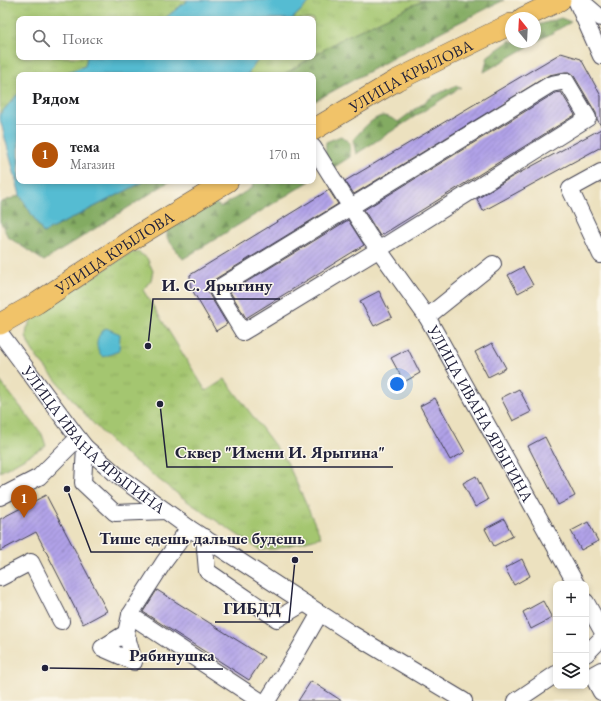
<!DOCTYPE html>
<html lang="ru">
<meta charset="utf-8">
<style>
body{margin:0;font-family:"EB Garamond",serif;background:#f2f2f2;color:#202124}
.controls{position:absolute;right:12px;bottom:12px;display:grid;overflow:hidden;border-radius:8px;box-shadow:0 2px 6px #0003}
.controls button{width:36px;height:36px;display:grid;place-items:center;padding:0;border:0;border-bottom:1px solid #e0e0e0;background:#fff;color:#202124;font:20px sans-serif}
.compass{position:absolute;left:505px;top:12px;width:36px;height:36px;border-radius:50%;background:#fff;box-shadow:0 2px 6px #0003;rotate:342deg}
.you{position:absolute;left:397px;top:384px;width:14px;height:14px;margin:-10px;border:3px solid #fff;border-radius:50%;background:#1a73e8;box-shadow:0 0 0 6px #1a73e833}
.badge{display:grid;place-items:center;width:26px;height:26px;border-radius:50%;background:#b45309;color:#fff;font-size:13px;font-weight:700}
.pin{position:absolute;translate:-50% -33px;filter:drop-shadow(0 1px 2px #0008)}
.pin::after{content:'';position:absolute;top:21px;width:14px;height:12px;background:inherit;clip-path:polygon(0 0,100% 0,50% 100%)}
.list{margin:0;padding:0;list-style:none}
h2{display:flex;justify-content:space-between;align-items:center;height:52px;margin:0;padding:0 16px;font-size:17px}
h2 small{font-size:13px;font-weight:400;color:#757577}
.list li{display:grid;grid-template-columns:26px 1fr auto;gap:12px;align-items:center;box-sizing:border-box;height:60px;padding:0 16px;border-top:1px solid #e0e0e0}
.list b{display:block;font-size:15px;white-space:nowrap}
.list p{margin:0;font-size:13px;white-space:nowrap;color:#757577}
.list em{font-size:13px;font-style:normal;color:#757577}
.icon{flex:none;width:22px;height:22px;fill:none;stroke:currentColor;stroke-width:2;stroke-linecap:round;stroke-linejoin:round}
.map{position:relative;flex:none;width:601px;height:701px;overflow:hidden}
.search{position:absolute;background:#fff;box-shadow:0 2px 6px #0003;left:16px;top:16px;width:300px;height:44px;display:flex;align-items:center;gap:10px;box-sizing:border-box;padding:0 14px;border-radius:8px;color:#757577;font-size:15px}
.panel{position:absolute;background:#fff;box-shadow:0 2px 6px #0003;left:16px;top:72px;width:300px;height:112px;border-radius:8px}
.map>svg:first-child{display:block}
</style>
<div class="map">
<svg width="601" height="701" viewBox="0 0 601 701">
<defs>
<pattern id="grass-tufts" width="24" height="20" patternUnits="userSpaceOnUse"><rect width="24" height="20" fill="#a4c66f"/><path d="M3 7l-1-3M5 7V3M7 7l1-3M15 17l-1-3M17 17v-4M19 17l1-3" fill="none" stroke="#8daa61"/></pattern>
<pattern id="forest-firs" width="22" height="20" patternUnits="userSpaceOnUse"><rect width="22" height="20" fill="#83ab62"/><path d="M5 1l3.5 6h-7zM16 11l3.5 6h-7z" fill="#6b8b52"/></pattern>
<pattern id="building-hatch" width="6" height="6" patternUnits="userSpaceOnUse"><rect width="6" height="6" fill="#b1a2e8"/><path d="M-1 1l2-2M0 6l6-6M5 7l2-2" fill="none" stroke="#9084bd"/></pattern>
</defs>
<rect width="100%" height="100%" fill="#fbf7ec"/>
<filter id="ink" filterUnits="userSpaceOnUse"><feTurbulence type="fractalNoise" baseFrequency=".025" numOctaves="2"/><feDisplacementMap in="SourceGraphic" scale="8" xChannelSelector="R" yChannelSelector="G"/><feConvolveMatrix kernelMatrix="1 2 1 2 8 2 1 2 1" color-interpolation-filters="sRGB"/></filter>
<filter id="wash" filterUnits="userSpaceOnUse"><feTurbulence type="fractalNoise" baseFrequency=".012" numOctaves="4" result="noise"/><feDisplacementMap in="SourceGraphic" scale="16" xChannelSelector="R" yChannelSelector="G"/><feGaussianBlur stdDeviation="0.9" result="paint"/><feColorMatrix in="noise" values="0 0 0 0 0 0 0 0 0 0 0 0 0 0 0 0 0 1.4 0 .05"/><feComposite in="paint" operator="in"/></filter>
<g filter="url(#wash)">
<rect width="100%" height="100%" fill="#ece1bf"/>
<g fill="url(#grass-tufts)" stroke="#637455">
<polygon points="0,0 188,0 164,19 19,19 19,57 87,57 85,66 59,75 19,75 19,93 0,114"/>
<polygon points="312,0 424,0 343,38 313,56 313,19 292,19"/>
<polygon points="260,57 312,57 283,75 247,75"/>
<polygon points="138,252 147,258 153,271 151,280 143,290 206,391 225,379 287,462 321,537 275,549 260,550 187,501 116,447 90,420 38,359 29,345 26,336 27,328 34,316 130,253"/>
<polygon points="0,381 42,434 46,446 0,472"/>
</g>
<g fill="url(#forest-firs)" stroke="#52664e">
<polygon points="424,0 504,0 442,31 313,102 313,75 283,75 343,38"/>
<polygon points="561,18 571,22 484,72 488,56 511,40 511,42 535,42 535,26"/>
<path d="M455 86 461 87 356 154 353 140C360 132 372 117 383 116 388 116 394 119 398 122L433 96Z"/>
<polygon points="341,136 350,143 350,157 331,169 325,156 326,142"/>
<polygon points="145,181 170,181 44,261 8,237 0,221 0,203 20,195 43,233"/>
<polygon points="252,181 310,181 183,259 167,238 167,229 212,201 221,207 253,187"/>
</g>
<g fill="#55bcd2" stroke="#3c6f86">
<polygon points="188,0 312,0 292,19 164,19"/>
<polygon points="87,57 260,57 247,75 59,75 85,66"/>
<polygon points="19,93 19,181 145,181 43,233 20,195 0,119 0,114"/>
<path d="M106 328 120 334 119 351 103 357C94 348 95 336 106 328Z"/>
</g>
<g id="blocks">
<g fill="url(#building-hatch)">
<polygon points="561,53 581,59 601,96 601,126 597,119 596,113 574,76 569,72 565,72 549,75 354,194 345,181"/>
<polygon points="561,92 575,115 380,236 364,210 555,93"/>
<polygon points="601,129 601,147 483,211 477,199 510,178"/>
<polygon points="329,190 338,204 212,281 209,284 208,289 209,294 227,324 216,331 191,288 190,275"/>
<polygon points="348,220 364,245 246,318 230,292"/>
<polygon points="523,267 533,285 518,293 508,275"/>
<polygon points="379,291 392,317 374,326 360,301"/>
<polygon points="492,343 506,368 488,377 475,352"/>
<polygon points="408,349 420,373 404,382 391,358"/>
<polygon points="519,389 531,412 513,421 501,398"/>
<polygon points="435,398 465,452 450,460 420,406"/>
<polygon points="545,437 575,496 558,505 528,446"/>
<polygon points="476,476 488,500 475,507 463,483"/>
<polygon points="46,495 107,611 83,624 36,532 0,551 0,519"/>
<polygon points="504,519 513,536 494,546 485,529"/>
<polygon points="588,522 598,541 581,550 571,531"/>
<polygon points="522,559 530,576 514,585 505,568"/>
<polygon points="157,590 264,657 249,680 143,612"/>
<polygon points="543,601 552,618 531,629 523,612"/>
<polygon points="311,681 342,701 298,701"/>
</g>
</g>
</g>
<g filter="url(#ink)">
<use href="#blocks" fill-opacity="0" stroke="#403f4f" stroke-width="1"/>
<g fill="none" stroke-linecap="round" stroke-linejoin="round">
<g stroke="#403f4f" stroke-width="18">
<g id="minor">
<polyline points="576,0 601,56"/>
<polyline points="580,0 601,18"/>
<polygon points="566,81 588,118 378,250 243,332 217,289 551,84"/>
<polyline points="313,147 369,236 427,317"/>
<polyline points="601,172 570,189 601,255"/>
<path id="s1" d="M493 264 427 317 576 584"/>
<path id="s2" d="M0 333 78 438 85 447 118 476 189 528 349 632 464 701"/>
<polyline points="85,447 83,483 115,513 166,511"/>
<polyline points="0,497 39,477 78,438"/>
<polyline points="204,537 207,571 277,619 304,603"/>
<polyline points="0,578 31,562 61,621"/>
<polyline points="586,602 601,629"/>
<polyline points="130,615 260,701"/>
<polyline points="126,633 134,662 102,648 126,633 130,615 164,562 189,528"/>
<polyline points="586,654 601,639"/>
<polyline points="601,670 592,675 601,692"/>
<polyline points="267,701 297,653 320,613"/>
<polyline points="516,701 556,674"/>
</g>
</g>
<g stroke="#403f4f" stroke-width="22">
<g id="major">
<polyline points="523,18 560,0"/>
<path id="s3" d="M313 130 397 80 511 24"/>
<path id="s4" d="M0 324 37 303 139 235 228 181"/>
</g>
</g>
<use href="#minor" stroke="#fff" stroke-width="16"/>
<use href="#major" stroke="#f1c369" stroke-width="21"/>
</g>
</g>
<g text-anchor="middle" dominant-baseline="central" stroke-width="3" stroke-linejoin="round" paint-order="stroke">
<g font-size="16" fill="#22223b" stroke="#fbf7ec">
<text stroke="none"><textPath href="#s3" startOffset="112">УЛИЦА КРЫЛОВА</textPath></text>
<text stroke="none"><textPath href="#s4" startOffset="135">УЛИЦА КРЫЛОВА</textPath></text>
<text stroke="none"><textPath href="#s1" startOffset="195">УЛИЦА ИВАНА ЯРЫГИНА</textPath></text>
<text stroke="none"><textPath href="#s2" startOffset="143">УЛИЦА ИВАНА ЯРЫГИНА</textPath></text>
</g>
</g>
<path fill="none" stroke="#22223b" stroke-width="1.5" d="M148 346L153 299H280M160 404L167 467H393M67 489L91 552H313M295 560L289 622H215M45 668L121 669H223"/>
<g fill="#22223b" stroke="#fbf7ec" stroke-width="1.5">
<circle cx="148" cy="346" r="4"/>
<circle cx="160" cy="404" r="4"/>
<circle cx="67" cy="489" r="4"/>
<circle cx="295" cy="560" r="4"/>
<circle cx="45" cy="668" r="4"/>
</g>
<g font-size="17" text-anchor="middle" font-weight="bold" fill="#22223b" stroke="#fbf7ec" stroke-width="3" stroke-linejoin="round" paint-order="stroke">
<text x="217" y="291">И. С. Ярыгину</text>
<text x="280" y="458">Сквер "Имени И. Ярыгина"</text>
<text x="202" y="544">Тише едешь дальше будешь</text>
<text x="252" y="614">ГИБДД</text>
<text x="172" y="661">Рябинушка</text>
</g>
</svg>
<div class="controls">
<button>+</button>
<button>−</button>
<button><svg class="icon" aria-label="layers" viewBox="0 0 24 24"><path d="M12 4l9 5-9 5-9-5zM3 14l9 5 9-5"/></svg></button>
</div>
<svg class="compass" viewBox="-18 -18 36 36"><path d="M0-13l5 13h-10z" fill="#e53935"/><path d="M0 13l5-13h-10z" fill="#757577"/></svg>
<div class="you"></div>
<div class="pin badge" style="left:24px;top:518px">1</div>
<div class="search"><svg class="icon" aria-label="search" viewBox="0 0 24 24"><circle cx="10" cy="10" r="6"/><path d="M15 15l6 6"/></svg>Поиск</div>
<section class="panel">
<h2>Рядом<small></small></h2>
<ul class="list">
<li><span class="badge">1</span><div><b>тема</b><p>Магазин</p></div><em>170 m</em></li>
</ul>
</section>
</div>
